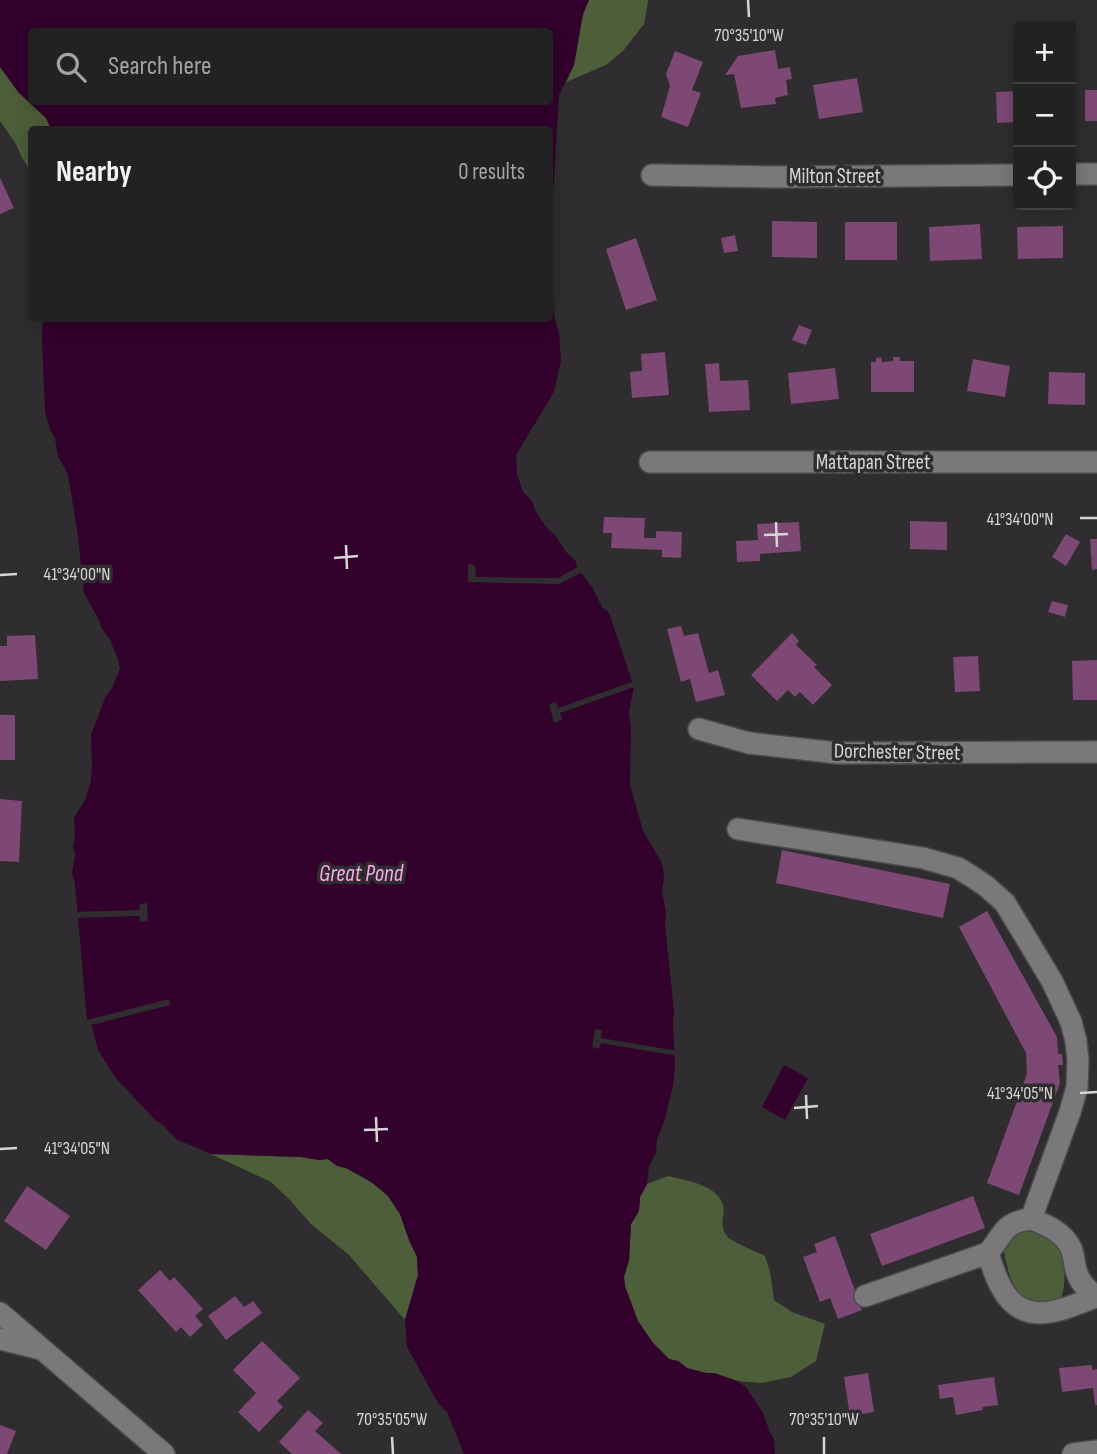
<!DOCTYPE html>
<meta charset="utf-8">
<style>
body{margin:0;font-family:"Sofia Sans Condensed",sans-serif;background:#2f2f30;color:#f1f3f6}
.controls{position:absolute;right:21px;top:21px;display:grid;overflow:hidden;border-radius:7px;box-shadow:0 4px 18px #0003}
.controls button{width:63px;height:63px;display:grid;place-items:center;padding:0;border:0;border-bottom:2px solid #403f41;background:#232223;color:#f1f3f6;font:35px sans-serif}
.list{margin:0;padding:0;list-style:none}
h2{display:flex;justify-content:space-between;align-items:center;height:91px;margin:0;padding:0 28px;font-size:30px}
h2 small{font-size:23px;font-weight:400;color:#a3a4a6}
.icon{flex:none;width:38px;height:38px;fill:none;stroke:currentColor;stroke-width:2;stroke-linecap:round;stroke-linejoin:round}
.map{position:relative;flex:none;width:1097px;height:1454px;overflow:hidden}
.search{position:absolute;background:#232223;box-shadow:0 4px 18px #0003;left:28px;top:28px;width:525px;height:77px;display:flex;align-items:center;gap:18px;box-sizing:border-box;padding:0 24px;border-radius:7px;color:#a3a4a6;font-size:26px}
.panel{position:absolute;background:#232223;box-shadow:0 4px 18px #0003;left:28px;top:126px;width:525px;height:196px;border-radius:7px}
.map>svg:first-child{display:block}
</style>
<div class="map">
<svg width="1097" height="1454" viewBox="0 0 1097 1454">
<rect width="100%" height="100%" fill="#2f2d2f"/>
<g fill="#4d5e3a">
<path d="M589 0H648V2L644 24 623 51 606 65 566 82C581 57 576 26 589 0Z"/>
<polygon points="0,67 19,93 46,118 51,129 32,130 31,184 27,165 22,158 16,144 0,121"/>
<polygon points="211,1154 301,1157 319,1160 328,1159 337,1166 346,1168 379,1187 388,1196 400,1214 409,1240 417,1257 418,1275 405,1320 349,1255 311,1224 290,1200 271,1182"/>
<path d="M668 1176C685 1180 718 1185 723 1205 726 1216 718 1223 727 1236 730 1241 757 1252 765 1256L770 1271 774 1300 792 1312 825 1324 816 1361 791 1377 762 1383 737 1381 714 1373H706L687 1368 678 1361 669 1359 653 1343 638 1321 630 1304 625 1286 624 1277 629 1260 631 1224 639 1211 640 1197 647 1184Z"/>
<path d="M1022 1228 1040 1231 1061 1248C1064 1264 1067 1283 1061 1298 1032 1311 1016 1298 1008 1270 1006 1260 1002 1252 1006 1242 1009 1236 1016 1232 1022 1228Z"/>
</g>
<g fill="#32022c" fill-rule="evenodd">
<path d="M0 0H589L583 13 574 65 559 95 553 196 550 215V248V130L51 129 46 118 19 93 0 67ZM32 32H550V102H32Z"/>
<polygon points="550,290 553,297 554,315 559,333 561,361 554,392 516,455 517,474 523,492 532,501 535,510 546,527 555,535 566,552 575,560 578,569 592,587 602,607 609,613 634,687 629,712 631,727 630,785 643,831 661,861 663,868 664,878 662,891 666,912 665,925 674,1012 673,1021 675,1067 673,1086 664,1122 657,1139 656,1153 649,1166 647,1184 640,1197 639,1211 631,1224 629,1260 624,1277 625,1286 638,1321 653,1343 669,1359 678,1361 687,1368 706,1373 714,1373 737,1381 746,1387 763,1413 769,1430 774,1439 775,1454 464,1454 447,1412 438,1403 407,1347 405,1320 418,1275 417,1257 409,1240 400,1214 388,1196 370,1181 346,1168 337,1166 328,1159 319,1160 301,1157 211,1154 176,1139 162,1124 155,1120 115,1077 98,1050 92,1026 87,1020 75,883 72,873 75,854 73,846 75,837 74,818 85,800 91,781 92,763 91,735 105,698 112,688 120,669 117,656 109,638 102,629 99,620 84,593 78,536 68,474 58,457 55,438 50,429 45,412 42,338 43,319 550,318"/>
<polygon points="784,1065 808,1078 785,1120 762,1107"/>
</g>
<g fill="#2f2d2f">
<polygon points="468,564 475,565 476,577 558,578 581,565 584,571 559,584 468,582"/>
<polygon points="635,681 637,686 560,713 562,720 554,723 549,704 556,702 558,708"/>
<polygon points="147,903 148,921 140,922 139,916 74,918 74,912 139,910 140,904"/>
<polygon points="169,999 170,1005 87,1026 83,1021"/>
<polygon points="595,1029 602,1030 601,1038 678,1051 678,1056 601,1043 599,1049 592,1047"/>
</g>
<g fill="#7d4874">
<polygon points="775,50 778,69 790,67 792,79 786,80 788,95 775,98 776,104 741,108 734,74 725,75 738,56"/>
<polygon points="675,51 703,62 692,90 701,93 688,127 661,117 670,86 666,74"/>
<polygon points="857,78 863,112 819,119 813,85"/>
<rect x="1085" y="90" width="12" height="31"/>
<polygon points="1018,91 1018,122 997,123 996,92"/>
<polygon points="0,178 14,208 0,214"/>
<polygon points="772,221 817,222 817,258 772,257"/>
<rect x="845" y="222" width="52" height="38"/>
<polygon points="980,224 982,259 930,261 929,227"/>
<polygon points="1063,226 1063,258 1018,259 1017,227"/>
<polygon points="735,235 738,251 724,253 721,238"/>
<polygon points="636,238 657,300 626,310 606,249"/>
<polygon points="799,325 812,330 806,345 792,340"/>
<polygon points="665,352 669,395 632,398 630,372 642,371 641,354"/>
<polygon points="881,357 882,362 893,361 893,357 900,357 900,361 914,361 914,392 871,392 871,362 876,362 876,358"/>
<polygon points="973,359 1010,366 1005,397 967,391"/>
<polygon points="719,363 720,381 748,380 750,410 709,412 705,364"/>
<polygon points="835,368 839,399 791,404 788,373"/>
<polygon points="1049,372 1085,373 1085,405 1048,404"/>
<polygon points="604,517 645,518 644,538 656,538 656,531 682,532 681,558 662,557 662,550 611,548 612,533 603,533"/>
<polygon points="910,521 947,522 947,550 910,549"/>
<polygon points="799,522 801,551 760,554 760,561 737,562 736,541 758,540 757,524"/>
<polygon points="1066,534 1080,542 1066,566 1052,557"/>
<polygon points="1090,539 1097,539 1097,569 1092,570"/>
<polygon points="1052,601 1068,605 1065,617 1048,612"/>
<polygon points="681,626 684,636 698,633 709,673 718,670 725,695 696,702 690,679 681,682 667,629"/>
<polygon points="792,633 799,641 796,645 817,665 814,667 832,685 813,705 800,692 795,697 788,690 777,701 751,675"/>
<polygon points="35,635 38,679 0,681 0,646 7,646 7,636"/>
<polygon points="978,656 980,691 955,692 953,657"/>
<polygon points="1097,660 1097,700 1073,700 1072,661"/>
<rect x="0" y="715" width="15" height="45"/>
<polygon points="0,799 22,801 19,862 0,861"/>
<polygon points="782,850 950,884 943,918 776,883"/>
<polygon points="987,911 1057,1037 1058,1054 1062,1054 1063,1065 1058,1065 1060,1083 1019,1195 987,1183 1027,1074 1026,1053 959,927"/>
<polygon points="27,1186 70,1216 46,1250 4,1221"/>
<polygon points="973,1196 985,1228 882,1266 870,1234"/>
<polygon points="835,1236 862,1310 838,1319 830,1298 820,1302 803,1257 817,1252 814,1244"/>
<polygon points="160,1270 170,1281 174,1277 203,1309 195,1316 203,1325 190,1337 181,1327 176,1332 138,1290"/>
<polygon points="235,1296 244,1307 253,1301 262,1313 226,1340 208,1316"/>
<polygon points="262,1341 300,1378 277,1401 283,1407 259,1432 238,1412 256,1393 233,1370"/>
<polygon points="1092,1365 1092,1370 1097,1369 1097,1405 1095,1405 1093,1388 1062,1392 1059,1368"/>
<polygon points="868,1373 874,1412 856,1415 855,1410 849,1410 844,1377"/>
<polygon points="994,1377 998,1405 982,1407 983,1410 956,1415 953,1397 940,1399 938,1385"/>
<polygon points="308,1410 323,1423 315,1431 341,1454 292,1454 279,1442"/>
<polygon points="0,1425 16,1431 7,1454 0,1454"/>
</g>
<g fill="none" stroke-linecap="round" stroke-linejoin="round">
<g stroke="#4c4b4c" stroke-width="24">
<g id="minor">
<polyline points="1071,174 1097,174"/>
<polyline points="652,175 773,177 1018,175"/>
<polyline points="650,462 1097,462"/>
<polyline points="699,729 749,743 837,753 1097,752"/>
<polyline points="738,829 923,858 958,868 971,876 986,886 1005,903 1052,981 1071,1022 1076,1041 1078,1060 1077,1087 1070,1112 1031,1219"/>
<path d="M1031 1219C1047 1225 1063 1232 1071 1248 1074 1255 1074 1263 1076 1270 1079 1282 1087 1289 1096 1297 1084 1301 1071 1307 1059 1310 1013 1323 999 1290 988 1253 1004 1234 1003 1222 1031 1219Z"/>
<polyline points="865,1296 988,1253"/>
<polyline points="0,1313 164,1454"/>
<polyline points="0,1339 37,1348"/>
<polyline points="1073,1454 1097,1451"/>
</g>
</g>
<use href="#minor" stroke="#7a787a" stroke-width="21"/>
</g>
<path fill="none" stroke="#d6d5d6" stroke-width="2.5" d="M748 0 749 17M1080 518H1097M776 522 777 547M764 535 788 534M346 545 347 569M334 558 358 556M0 575 17 574M1080 1093 1097 1092M806 1095 807 1119M794 1108 818 1106M376 1117 377 1142M364 1130 388 1129M0 1149 17 1148M392 1437 393 1454M824 1437V1454"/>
<g text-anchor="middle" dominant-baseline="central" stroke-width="7" stroke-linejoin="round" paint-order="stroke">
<g font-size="21" fill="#d6d5d6" stroke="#2f2d2f">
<text x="835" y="176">Milton Street</text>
<text x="873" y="462">Mattapan Street</text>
<text transform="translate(897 752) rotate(1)">Dorchester Street</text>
</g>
<g font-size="23" font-style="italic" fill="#f9aaeb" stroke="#2f2d2f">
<text x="361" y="874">Great Pond</text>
</g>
</g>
<g font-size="18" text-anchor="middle" fill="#d6d5d6" stroke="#2f2d2f" stroke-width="7" stroke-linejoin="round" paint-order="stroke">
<text x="749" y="41">70°35'10"W</text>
<text x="1020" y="525">41°34'00"N</text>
<text x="77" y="580">41°34'00"N</text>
<text x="1020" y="1099">41°34'05"N</text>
<text x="77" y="1154">41°34'05"N</text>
<text x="392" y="1425">70°35'05"W</text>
<text x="824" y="1425">70°35'10"W</text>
</g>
</svg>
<div class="controls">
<button>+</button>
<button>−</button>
<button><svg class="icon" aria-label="locate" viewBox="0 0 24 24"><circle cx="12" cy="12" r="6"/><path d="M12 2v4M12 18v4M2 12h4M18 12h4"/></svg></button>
</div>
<div class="search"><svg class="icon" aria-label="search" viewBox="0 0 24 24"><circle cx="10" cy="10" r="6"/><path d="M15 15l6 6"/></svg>Search here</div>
<section class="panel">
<h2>Nearby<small>0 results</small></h2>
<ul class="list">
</ul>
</section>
</div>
